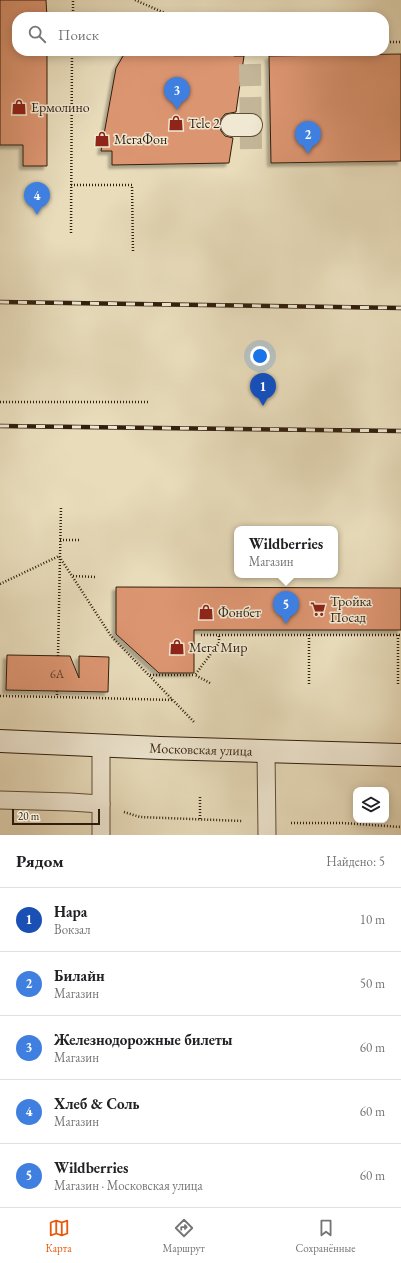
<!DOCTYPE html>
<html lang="ru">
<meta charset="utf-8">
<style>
body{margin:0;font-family:"EB Garamond",serif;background:#f6f6f6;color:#202124}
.controls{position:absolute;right:12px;bottom:12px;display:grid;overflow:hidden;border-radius:8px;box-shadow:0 2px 10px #0003}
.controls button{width:36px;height:36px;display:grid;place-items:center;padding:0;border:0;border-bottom:1px solid #e0e0e0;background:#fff;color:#202124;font:20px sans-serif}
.scale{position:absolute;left:12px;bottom:10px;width:88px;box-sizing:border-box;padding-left:4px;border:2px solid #311e0d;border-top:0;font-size:11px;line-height:14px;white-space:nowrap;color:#311e0d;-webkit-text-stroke:3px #f0e8d3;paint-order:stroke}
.you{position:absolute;left:260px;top:356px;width:14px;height:14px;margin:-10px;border:3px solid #fff;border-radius:50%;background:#1a73e8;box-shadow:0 0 0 6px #1a73e833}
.badge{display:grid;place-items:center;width:26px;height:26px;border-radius:50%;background:#ea580c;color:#fff;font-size:13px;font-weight:700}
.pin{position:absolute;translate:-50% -33px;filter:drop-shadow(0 1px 2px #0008)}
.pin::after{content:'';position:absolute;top:21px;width:14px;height:12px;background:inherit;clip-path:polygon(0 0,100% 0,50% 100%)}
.popup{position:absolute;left:234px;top:526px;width:104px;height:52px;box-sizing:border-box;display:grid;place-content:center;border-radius:8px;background:#fff;filter:drop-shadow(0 1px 3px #0005);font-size:13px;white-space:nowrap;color:#757577}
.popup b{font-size:15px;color:#202124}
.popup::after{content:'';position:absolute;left:50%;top:100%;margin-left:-8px;border:8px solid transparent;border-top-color:#fff}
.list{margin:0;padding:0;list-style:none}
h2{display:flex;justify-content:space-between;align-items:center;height:52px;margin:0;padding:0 16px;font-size:17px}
h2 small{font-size:13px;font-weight:400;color:#757577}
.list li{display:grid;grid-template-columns:26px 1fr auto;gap:12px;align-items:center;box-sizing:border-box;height:64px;padding:0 16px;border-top:1px solid #e0e0e0}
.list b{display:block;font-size:15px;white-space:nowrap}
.list p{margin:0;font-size:13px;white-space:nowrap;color:#757577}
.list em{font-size:13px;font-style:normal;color:#757577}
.icon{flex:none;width:22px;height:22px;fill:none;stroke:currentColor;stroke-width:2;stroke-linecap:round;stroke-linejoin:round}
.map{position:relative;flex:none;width:401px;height:835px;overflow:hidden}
.search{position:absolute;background:#fff;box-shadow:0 2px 10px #0003;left:12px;right:12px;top:12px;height:44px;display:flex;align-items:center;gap:10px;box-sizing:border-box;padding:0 14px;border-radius:16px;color:#757577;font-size:15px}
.sheet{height:372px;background:#fff}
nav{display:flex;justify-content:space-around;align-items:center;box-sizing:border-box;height:56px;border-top:1px solid #e0e0e0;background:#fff;font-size:11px;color:#757577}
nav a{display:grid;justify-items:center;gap:2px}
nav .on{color:#ea580c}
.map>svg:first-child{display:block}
</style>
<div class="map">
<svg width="401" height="835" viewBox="0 0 401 835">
<defs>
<filter id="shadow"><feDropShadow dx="-3.5" dy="3.5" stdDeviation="1" flood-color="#0004"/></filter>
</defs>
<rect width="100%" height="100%" fill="#e8dcbb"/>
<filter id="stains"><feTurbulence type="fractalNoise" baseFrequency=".005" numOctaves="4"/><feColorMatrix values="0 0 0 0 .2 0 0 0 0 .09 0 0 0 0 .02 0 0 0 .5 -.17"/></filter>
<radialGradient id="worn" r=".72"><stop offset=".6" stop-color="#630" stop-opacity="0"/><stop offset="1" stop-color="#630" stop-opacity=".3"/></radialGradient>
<g fill="#dc9571" stroke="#311e0d" filter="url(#shadow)">
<polygon points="0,0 46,0 47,17 17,17 17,51 47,51 47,166 23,166 23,145 0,145"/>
<polygon points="126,51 228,51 234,56 244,56 236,112 225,114 221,119 220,125 221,131 225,136 233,138 229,163 112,165 112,151 101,151 116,68"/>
<polygon points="401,54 401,161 271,163 269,56"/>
<polygon points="116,587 401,588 401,630 194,630 194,673 159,673 116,634"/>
<polygon points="7,655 70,656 79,678 79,656 109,657 108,692 6,690"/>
</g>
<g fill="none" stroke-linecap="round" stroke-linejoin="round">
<polyline stroke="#c3b698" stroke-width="22" stroke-dasharray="22 11" stroke-linecap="butt" points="250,64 251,149"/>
<g stroke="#5f4e38" stroke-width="19">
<g id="service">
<polyline points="101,746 101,835"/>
<polyline points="266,751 267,835"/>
<polyline points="0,800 70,802 101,804"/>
</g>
</g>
<g stroke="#5f4e38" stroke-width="24">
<polyline id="pedestrian" points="232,125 251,125"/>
</g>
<g stroke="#311e0d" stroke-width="24">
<g id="secondary">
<path id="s1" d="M0 741 160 748 401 755"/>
</g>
</g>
<g stroke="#311e0d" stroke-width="2.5" stroke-dasharray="1 2" stroke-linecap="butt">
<polyline points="135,0 174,17"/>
<polyline points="73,17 73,0"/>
<polyline points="384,42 401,42"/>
<polyline points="71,185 132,185 133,253"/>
<polyline points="71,233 72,51"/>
<polyline points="0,402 149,402"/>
<polyline points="60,540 79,540"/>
<polyline points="73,576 96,577"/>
<polyline points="0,584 59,556 111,636 194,722"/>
<polyline points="201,635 401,635"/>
<polyline points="309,635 309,684"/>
<polyline points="398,635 398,684"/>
<polyline points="58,656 61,507"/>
<polyline points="150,675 195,675"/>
<polyline points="210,683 195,675 219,643 219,635"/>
<polyline points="57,691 57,697 173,700"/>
<polyline points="0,696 57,697"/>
<polyline points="200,797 200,819"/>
<polyline points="124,812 140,817 242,821"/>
<polyline points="291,823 343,823 401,827"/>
</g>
<use href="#service" stroke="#f0e8d3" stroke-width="17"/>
<use href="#pedestrian" stroke="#f0e8d3" stroke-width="22"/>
<use href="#secondary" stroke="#f0e8d3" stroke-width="22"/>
<g stroke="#311e0d" stroke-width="4.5">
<g id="rail">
<polyline points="0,302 401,308"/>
<polyline points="0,426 401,431"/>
</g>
</g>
<use href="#rail" stroke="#f0e8d3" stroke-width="3" stroke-dasharray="9" stroke-linecap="butt"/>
</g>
<defs>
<g id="shop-bare" transform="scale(1.2)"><path d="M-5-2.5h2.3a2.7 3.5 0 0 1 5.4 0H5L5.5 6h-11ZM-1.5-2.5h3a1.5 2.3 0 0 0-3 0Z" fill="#8f2418" stroke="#f0e8d3" stroke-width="2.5" paint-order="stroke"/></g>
<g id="supermarket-bare" transform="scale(1.2)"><path d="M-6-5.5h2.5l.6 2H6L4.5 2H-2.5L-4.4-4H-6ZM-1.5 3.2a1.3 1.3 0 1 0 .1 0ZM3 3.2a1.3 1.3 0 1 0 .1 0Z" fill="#8f2418" stroke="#f0e8d3" stroke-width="2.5" paint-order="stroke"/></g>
</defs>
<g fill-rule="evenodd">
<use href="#shop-bare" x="19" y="107"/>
<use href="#shop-bare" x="176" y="123"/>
<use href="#shop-bare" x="102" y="139"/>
<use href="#supermarket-bare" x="318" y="609"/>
<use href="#shop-bare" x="206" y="612"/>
<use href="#shop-bare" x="177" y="647"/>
</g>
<g text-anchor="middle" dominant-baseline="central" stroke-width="3" stroke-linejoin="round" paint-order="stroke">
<g font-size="12" fill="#5c3c26">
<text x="57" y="674">6А</text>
</g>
<g font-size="14" fill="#311e0d" stroke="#f0e8d3" text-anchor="start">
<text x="31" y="107">Ермолино</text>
<text x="188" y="123">Tele 2</text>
<text x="114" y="139">МегаФон</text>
<text x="330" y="601">Тройка<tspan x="330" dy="16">Посад</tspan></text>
<text x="218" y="612">Фонбет</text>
<text x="189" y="647">Мега Мир</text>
</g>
<g font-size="14" fill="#311e0d" stroke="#f0e8d3">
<text stroke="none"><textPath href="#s1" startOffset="201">Московская улица</textPath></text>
</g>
</g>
<rect width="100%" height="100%" filter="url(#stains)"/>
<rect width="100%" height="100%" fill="url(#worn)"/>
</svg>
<div class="controls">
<button><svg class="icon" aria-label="layers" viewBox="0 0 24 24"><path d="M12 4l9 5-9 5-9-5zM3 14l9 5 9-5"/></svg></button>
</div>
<div class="scale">20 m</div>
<div class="you"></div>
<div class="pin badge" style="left:263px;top:406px;background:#1a4fb4">1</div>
<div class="pin badge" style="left:308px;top:154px;background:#3f7fe0">2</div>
<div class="pin badge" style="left:177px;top:110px;background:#3f7fe0">3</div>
<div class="pin badge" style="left:37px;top:215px;background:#3f7fe0">4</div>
<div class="pin badge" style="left:286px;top:624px;background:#3f7fe0">5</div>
<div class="popup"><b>Wildberries</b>Магазин</div>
<div class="search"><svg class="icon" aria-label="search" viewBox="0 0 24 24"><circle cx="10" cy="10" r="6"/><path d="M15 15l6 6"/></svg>Поиск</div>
</div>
<section class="sheet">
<h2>Рядом<small>Найдено: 5</small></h2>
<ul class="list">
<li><span class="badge" style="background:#1a4fb4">1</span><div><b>Нара</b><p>Вокзал</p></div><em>10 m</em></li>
<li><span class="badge" style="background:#3f7fe0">2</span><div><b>Билайн</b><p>Магазин</p></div><em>50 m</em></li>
<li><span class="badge" style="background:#3f7fe0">3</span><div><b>Железнодорожные билеты</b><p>Магазин</p></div><em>60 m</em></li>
<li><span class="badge" style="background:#3f7fe0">4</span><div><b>Хлеб &amp; Соль</b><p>Магазин</p></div><em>60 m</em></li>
<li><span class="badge" style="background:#3f7fe0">5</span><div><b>Wildberries</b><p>Магазин · Московская улица</p></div><em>60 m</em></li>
</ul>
</section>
<nav>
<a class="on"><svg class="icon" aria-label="map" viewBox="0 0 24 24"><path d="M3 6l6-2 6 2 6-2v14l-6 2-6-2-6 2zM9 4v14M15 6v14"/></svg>Карта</a>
<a><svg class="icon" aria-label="directions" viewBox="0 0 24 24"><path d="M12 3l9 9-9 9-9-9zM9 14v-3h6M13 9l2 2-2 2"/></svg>Маршрут</a>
<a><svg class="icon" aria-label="saved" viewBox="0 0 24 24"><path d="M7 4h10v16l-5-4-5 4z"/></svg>Сохранённые</a>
</nav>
